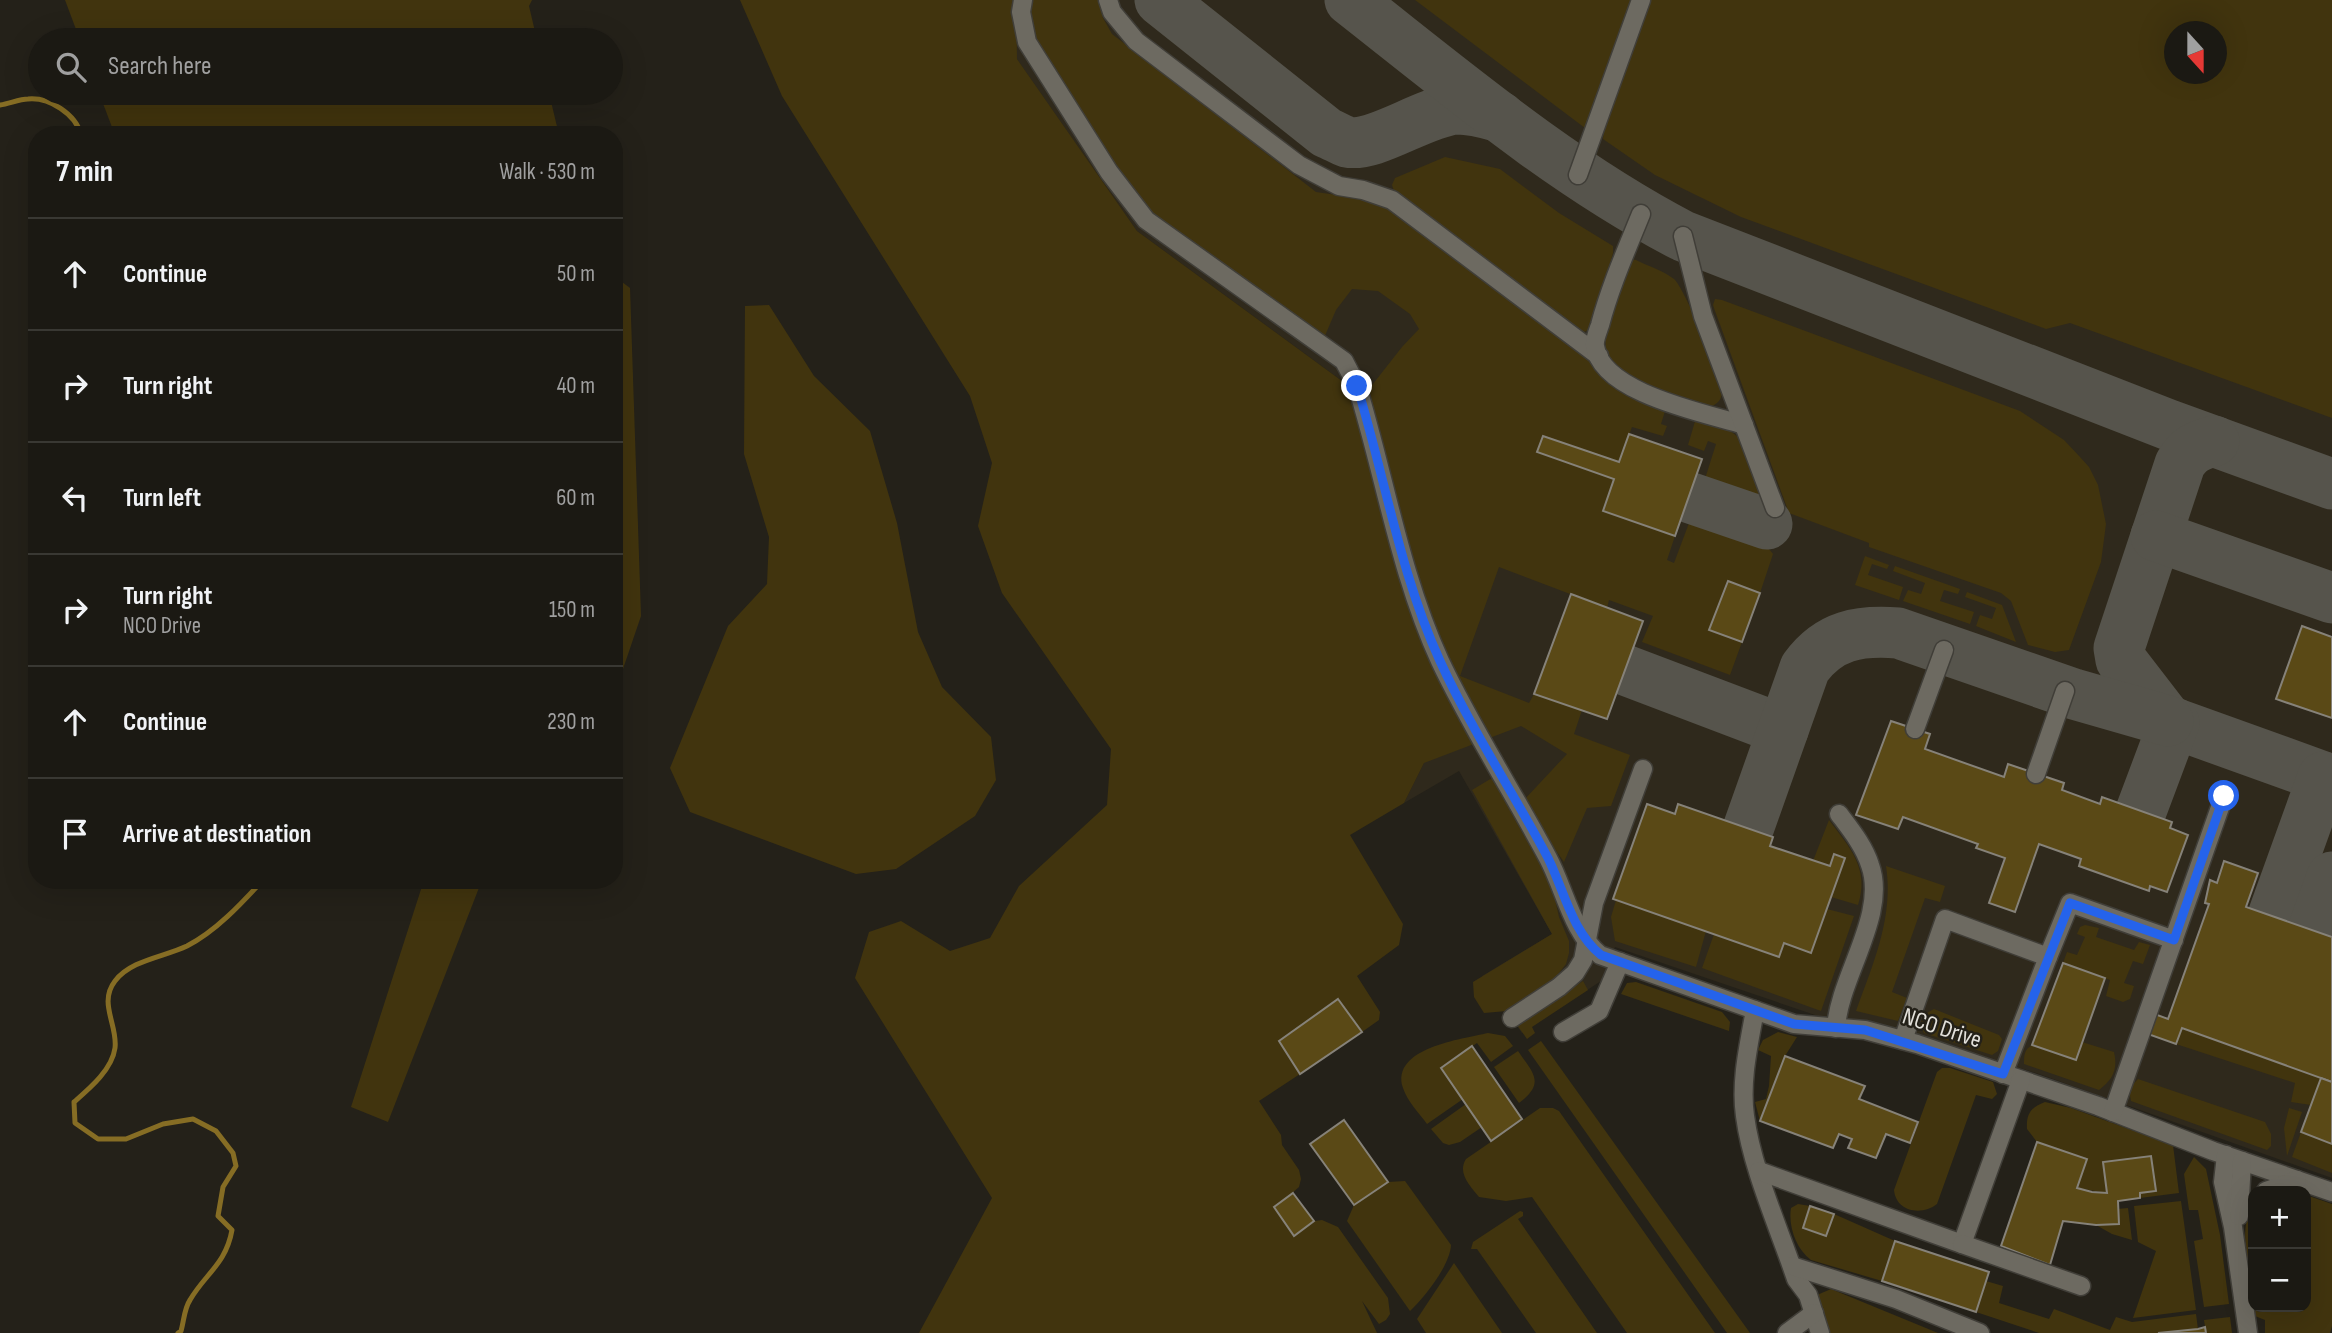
<!DOCTYPE html>
<meta charset="utf-8">
<style>
body{margin:0;font-family:"Sofia Sans Condensed",sans-serif;background:#24221c;color:#f1f3f6}
.controls{position:absolute;right:21px;bottom:21px;display:grid;overflow:hidden;border-radius:14px;box-shadow:0 7px 28px #0002}
.controls button{width:63px;height:63px;display:grid;place-items:center;padding:0;border:0;border-bottom:2px solid #393833;background:#1b1913;color:#f1f3f6;font:35px sans-serif}
.compass{position:absolute;left:2164px;top:21px;width:63px;height:63px;border-radius:50%;background:#1b1913;box-shadow:0 7px 28px #0002;rotate:159deg}
.stop{position:absolute;width:21px;height:21px;margin:-16px;border:5px solid #2563eb;border-radius:50%;background:#fff}
.stop.end{background:#2563eb;border-color:#fff;box-shadow:0 2px 7px #0008}
.list{margin:0;padding:0;list-style:none}
h2{display:flex;justify-content:space-between;align-items:center;height:91px;margin:0;padding:0 28px;font-size:30px}
h2 small{font-size:23px;font-weight:400;color:#a0a0a0}
.list li{display:grid;grid-template-columns:46px 1fr auto;gap:21px;align-items:center;box-sizing:border-box;height:112px;padding:0 28px;border-top:2px solid #393833}
.list b{display:block;font-size:26px;white-space:nowrap}
.list p{margin:0;font-size:23px;white-space:nowrap;color:#a0a0a0}
.list em{font-size:23px;font-style:normal;color:#a0a0a0}
.icon{flex:none;width:38px;height:38px;fill:none;stroke:currentColor;stroke-width:2;stroke-linecap:round;stroke-linejoin:round}
.map{position:relative;flex:none;width:2332px;height:1333px;overflow:hidden}
.search{position:absolute;background:#1b1913;box-shadow:0 7px 28px #0002;left:28px;top:28px;width:595px;height:77px;display:flex;align-items:center;gap:18px;box-sizing:border-box;padding:0 24px;border-radius:38px;color:#a0a0a0;font-size:26px}
.panel{position:absolute;background:#1b1913;box-shadow:0 7px 28px #0002;left:28px;top:126px;width:595px;height:763px;border-radius:28px}
.map>svg:first-child{display:block}
</style>
<div class="map">
<svg width="2332" height="1333" viewBox="0 0 2332 1333">
<rect width="100%" height="100%" fill="#242119"/>
<path fill="#2f291c" fill-rule="evenodd" d="M986 0H2332V1178L2036 1073 1866 1020 1818 1016 1615 947 1604 979 1522 1033 1482 976 1552 934 1459 771 1404 803 1424 763 1342 381 1137 231 1002 38ZM2174 32H2216V74H2174Z"/>
<g fill="#41340e" fill-rule="evenodd">
<polygon points="65,0 532,0 529,6 537,40 80,40"/>
<path d="M740 0H1016L1017 59 1137 231 1342 381 1369 389 1402 347 1419 329 1410 314 1378 291 1352 289 1336 310 1324 338 1153 214 1129 187 1033 38 1026 0H1098L1103 18 1112 34 1316 192C1339 196 1363 196 1384 203L1582 352C1613 389 1621 392 1666 408L1661 424 1667 426 1663 436 1632 427 1619 462 1543 437 1538 453 1614 479 1603 511 1675 536 1667 560 1674 563 1692 515 1761 539 1773 554 1760 593 1727 581 1709 630 1742 642 1730 675 1642 642 1653 616 1609 600 1607 608 1499 567 1460 676 1529 703 1534 694 1582 710 1574 734 1630 755 1611 806 1587 808 1564 862 1537 824 1523 801 1567 754 1521 726 1424 763 1404 803 1350 835 1403 924 1399 945 1357 976 1380 1012 1379 1020 1362 1032 1337 999 1279 1041 1300 1074 1259 1101 1281 1135 1282 1145 1299 1170 1301 1179 1299 1187 1275 1208 1294 1236 1315 1221 1322 1220 1338 1227 1388 1298 1390 1314 1386 1320 1379 1324 1362 1301 1377 1333H919L992 1198 855 978 869 932 901 921 950 951 990 938 1019 886 1107 805 1111 749 1002 593 978 526 992 463 970 396 782 96Z"/>
<polygon points="1415,0 1635,0 1589,126 1585,128"/>
<path d="M1645 0H2332V418L2070 323 2046 329 1741 217 1655 175 1603 139 1604 127ZM2174 32H2216V74H2174Z"/>
<polygon points="99,93 549,93 559,135 115,135"/>
<polygon points="1445,157 1500,169 1559,213 1613,246 1613,253 1592,328 1582,333 1522,290 1394,191 1392,185 1395,178"/>
<path d="M1631 259 1636 260C1648 266 1664 271 1674 279 1684 287 1723 380 1722 393 1721 402 1715 405 1708 408 1686 400 1626 383 1612 365 1606 358 1605 343 1605 333Z"/>
<polygon points="614,276 630,288 641,616 623,669 614,677"/>
<polygon points="1715,299 1722,300 2020,411 2064,440 2080,457 2089,467 2098,485 2106,524 2101,562 2069,650 2055,652 2028,645 2011,601 2001,593 1869,547 1869,543 1789,513 1715,311 1713,305"/>
<polygon points="769,305 814,376 870,431 897,523 918,632 942,687 991,737 996,780 975,816 896,869 856,874 690,812 670,768 728,626 767,584 769,537 744,454 745,306"/>
<polygon points="1696,418 1729,430 1738,437 1760,495 1760,503 1704,482 1716,444 1708,441 1704,451 1688,445"/>
<polygon points="1865,556 1889,565 1887,569 1872,564 1868,575 1903,587 1899,600 1855,585"/>
<polygon points="1895,566 1960,589 1958,594 1944,590 1940,601 1974,612 1970,624 1903,601 1908,590 1921,594 1925,583 1893,571"/>
<polygon points="1967,592 2002,605 2016,642 1976,626 1980,615 1992,619 1996,608 1965,597"/>
<polygon points="1492,778 1552,886 1559,917 1569,941 1569,953 1566,964 1551,983 1507,1011 1484,1013 1474,997 1473,982 1552,934 1472,790"/>
<path d="M1829 820C1850 848 1870 869 1858 905L1831 897 1845 858 1834 855 1830 866 1813 861Z"/>
<path d="M1886 866 1945 886 1940 902 1925 898 1892 992 1907 998 1898 1021 1856 1011C1873 964 1894 917 1886 866Z"/>
<polygon points="424,880 482,880 388,1122 351,1107"/>
<polygon points="1616,900 1706,931 1696,967 1615,941 1611,917"/>
<polygon points="1827,909 1854,916 1821,1011 1702,968 1714,934 1779,957 1784,943 1811,952"/>
<polygon points="2085,925 2099,928 2096,937 2134,950 2139,942 2150,945 2143,964 2133,961 2124,983 2134,986 2130,999 2123,1002 2106,996 2110,980 2063,963 2067,952 2077,955 2085,937 2077,934 2080,927"/>
<polygon points="1583,981 1588,990 1532,1027 1535,1033 1527,1039 1517,1025"/>
<polygon points="1636,982 1722,1012 1730,1022 1729,1031 1621,994 1627,983"/>
<path d="M1934 1009 1999 1035 2002 1039 1998 1051 1992 1055 1924 1033C1918 1021 1923 1014 1934 1009Z"/>
<polygon points="2182,1028 2321,1078 2311,1105 2291,1102 2295,1083 2176,1044"/>
<polygon points="1778,1032 1797,1037 1785,1056 1760,1121 1755,1102 1766,1099 1769,1086 1771,1056 1758,1050 1763,1040"/>
<path d="M1488 1033 1505 1036 1513 1046 1491 1062 1477 1043 1441 1068 1463 1099 1427 1124C1420 1114 1407 1101 1403 1088 1390 1048 1462 1039 1488 1033Z"/>
<polygon points="1541,1041 1750,1333 1727,1333 1528,1050"/>
<path d="M2082 1042 2114 1052C2118 1070 2113 1079 2099 1090L2024 1064C2024 1055 2024 1050 2032 1045Z"/>
<path d="M1518 1051C1533 1073 1546 1083 1519 1103L1494 1067Z"/>
<path d="M1942 1068H1950L1993 1082 1997 1094 1992 1099 1976 1095 1937 1204C1922 1216 1896 1212 1894 1190L1937 1072Z"/>
<polygon points="2138,1079 2265,1122 2271,1134 2271,1146 2267,1150 2131,1101 2129,1089"/>
<path d="M2045 1102 2071 1108 2173 1145 2179 1193 2140 1198V1193L2156 1191 2151 1156 2103 1162 2107 1193 2077 1188 2087 1159 2037 1142 2027 1129C2026 1114 2031 1107 2045 1102Z"/>
<polygon points="1466,1104 1482,1127 1460,1142 1449,1145 1443,1143 1431,1129"/>
<path d="M1540 1108H1553L1559 1111 1715 1333H1627L1532 1197 1506 1201 1479 1197C1470 1186 1457 1173 1466 1159Z"/>
<polygon points="2289,1108 2302,1112 2287,1156 2284,1128"/>
<polygon points="2301,1132 2332,1144 2332,1173 2292,1157"/>
<polygon points="2194,1157 2206,1169 2220,1235 2229,1304 2204,1307 2194,1241 2203,1239 2198,1210 2189,1210 2184,1174"/>
<path d="M1405 1181 1451 1245C1450 1265 1425 1297 1410 1311L1347 1221 1354 1205 1388 1182Z"/>
<polygon points="2306,1195 2332,1204 2332,1326 2330,1333 2265,1333 2265,1320 2255,1316 2254,1307 2306,1307"/>
<polygon points="2181,1201 2196,1310 2133,1318 2156,1251 2138,1242 2134,1206"/>
<path d="M1798 1204 1810 1206 1803 1229 1826 1236 1834 1214 1895 1241 1882 1281 1811 1260C1796 1249 1788 1226 1791 1208Z"/>
<path d="M2253 1205V1303C2250 1277 2237 1226 2253 1205Z"/>
<polygon points="2128,1208 2132,1240 2112,1234 2096,1225 2119,1224 2117,1209"/>
<polygon points="1520,1211 1523,1212 1523,1216 1518,1219 1597,1333 1536,1333 1477,1249 1471,1249 1473,1242"/>
<polygon points="1454,1263 1502,1333 1426,1333 1417,1319"/>
<polygon points="1986,1281 2003,1286 1999,1303 2049,1319 2054,1309 2110,1330 2116,1317 2132,1322 2196,1314 2198,1329 2158,1333 2039,1333 1976,1312"/>
<polygon points="1831,1289 1938,1333 1827,1333 1817,1295"/>
<polygon points="2230,1317 2232,1333 2206,1333 2204,1320"/>
</g>
<g fill="none" stroke-linecap="round" stroke-linejoin="round">
<g stroke="#866d24" stroke-width="5">
<path d="M0 105C9 104 19 99 28 99 49 97 76 114 81 135"/>
<path d="M178 1333 181 1331C184 1321 184 1309 190 1300 205 1274 226 1264 232 1230L218 1216 223 1187 236 1166 233 1153 216 1131 193 1119 163 1124 126 1139H98L75 1123 74 1102C89 1089 112 1070 115 1048 118 1025 98 1003 115 981 131 960 164 957 187 946 216 931 241 904 263 880"/>
</g>
<g stroke="#56544c" stroke-width="51">
<path d="M1160 0 1327 133C1333 135 1341 140 1347 142 1375 148 1424 111 1457 109 1473 109 1486 113 1500 117"/>
<path d="M1350 0C1457 84 1562 173 1683 236L2169 425 2332 484"/>
<path d="M2214 441C2197 446 2189 449 2180 464L2119 648 2121 660 2168 721 2332 780"/>
<polyline points="1688,497 1767,524"/>
<polyline points="2156,536 2332,598"/>
<polyline points="1625,670 1783,730"/>
<polyline points="2141,811 2174,723"/>
<path d="M1748 829 1805 668C1829 635 1859 630 1898 633L2074 694 2168 721"/>
<polyline points="2273,916 2323,777"/>
<polyline points="2313,930 2332,877"/>
</g>
</g>
<g fill="#5a4916" stroke="#868279" stroke-width="2">
<polygon points="1629,434 1702,459 1675,536 1603,511 1614,479 1537,452 1543,436 1619,462"/>
<polygon points="1728,581 1760,593 1742,642 1709,630"/>
<polygon points="1571,594 1643,621 1607,719 1534,694"/>
<polygon points="2302,626 2332,637 2332,718 2276,699"/>
<polygon points="1891,721 1930,734 1925,749 2004,777 2008,764 2064,783 2062,790 2100,804 2102,797 2172,822 2170,828 2188,835 2167,892 2150,886 2149,891 2079,866 2081,859 2039,844 2015,912 1989,903 2005,858 1976,848 1978,844 1903,817 1898,829 1856,815"/>
<polygon points="1647,804 1675,814 1678,804 1773,837 1770,846 1830,866 1834,854 1845,858 1811,953 1784,943 1779,957 1613,899"/>
<polygon points="2224,861 2258,873 2246,907 2332,937 2332,1082 2182,1028 2176,1044 2145,1033 2152,1013 2168,1019 2209,904 2205,903 2210,880 2217,883"/>
<polygon points="2063,963 2105,978 2076,1060 2032,1045"/>
<polygon points="1338,999 1362,1032 1300,1074 1279,1041"/>
<polygon points="1472,1046 1522,1119 1491,1141 1441,1068"/>
<polygon points="1785,1056 1865,1086 1859,1099 1918,1122 1910,1143 1886,1134 1876,1158 1848,1148 1852,1139 1839,1134 1833,1148 1760,1121"/>
<polygon points="2321,1078 2332,1082 2332,1144 2301,1132"/>
<polygon points="1344,1120 1388,1182 1354,1205 1310,1144"/>
<polygon points="2037,1142 2087,1159 2077,1188 2092,1192 2107,1193 2103,1162 2151,1156 2156,1191 2140,1193 2140,1198 2118,1201 2119,1224 2096,1225 2063,1221 2050,1265 2001,1246"/>
<polygon points="1293,1193 1314,1221 1294,1236 1274,1207"/>
<polygon points="1810,1206 1834,1214 1826,1236 1803,1228"/>
<polygon points="1895,1241 1989,1272 1976,1312 1882,1281"/>
<polygon points="2205,1327 2206,1333 2158,1333 2198,1329"/>
</g>
<g fill="none" stroke-linecap="round" stroke-linejoin="round">
<g stroke="#403e38" stroke-width="21">
<g id="minor">
<path d="M1023 0 1021 12 1027 42 1109 172 1146 220 1344 361 1357 386C1385 477 1400 574 1440 661 1472 729 1513 792 1548 858 1565 890 1572 932 1600 955L1794 1024 1865 1030 1917 1044 2098 1106 2213 1151 2332 1192"/>
<polyline points="1108,0 1112,12 1136,41 1299,165 1339,186 1363,190 1392,200 1599,356"/>
<polyline points="1578,175 1641,0"/>
<path d="M1641 214C1626 251 1610 287 1600 325 1598 331 1594 340 1595 346 1601 393 1705 413 1744 425"/>
<polyline points="1683,236 1703,316 1775,508"/>
<polyline points="1915,729 1944,650"/>
<polyline points="2036,774 2065,691"/>
<polyline points="2048,957 2070,903 2174,940"/>
<path d="M1755 1010C1749 1044 1740 1081 1745 1116 1752 1169 1779 1228 1796 1279L1808 1295 1820 1333"/>
<polyline points="1512,1018 1559,987 1575,973 1583,960 1594,903 1643,769"/>
<path d="M1836 1028C1839 977 1888 915 1870 865 1864 846 1851 830 1839 814"/>
<polyline points="1563,1032 1599,1011 1620,962"/>
<polyline points="1903,1040 1945,919 2048,957 2003,1074"/>
<polyline points="2113,1112 2224,796"/>
<polyline points="2226,1155 2223,1182 2233,1227 2248,1333"/>
<polyline points="1759,1171 1962,1244 2021,1080"/>
<polyline points="2266,1191 2297,1180"/>
<polyline points="2239,1216 2242,1161"/>
<polyline points="1962,1244 2081,1286"/>
<polyline points="1792,1266 1896,1299 1980,1333"/>
<polyline points="1787,1333 1814,1313"/>
</g>
</g>
<use href="#minor" stroke="#6d6a61" stroke-width="18"/>
</g>
<g fill="none" stroke-linecap="round" stroke-linejoin="round">
<path stroke="#2563eb" stroke-width="9" d="M1357 386C1385 477 1400 574 1440 661 1471 729 1513 792 1548 858 1564 890 1572 932 1601 955L1794 1024 1865 1030 2003 1074 2070 903 2174 940 2224 796"/>
</g>
<g text-anchor="middle" dominant-baseline="central" stroke-width="5" stroke-linejoin="round" paint-order="stroke">
<g font-size="24" fill="#e3e1db" stroke="#242119">
<text transform="translate(1942 1028) rotate(18)">NCO Drive</text>
</g>
</g>
</svg>
<div class="controls">
<button>+</button>
<button>−</button>
</div>
<svg class="compass" viewBox="-18 -18 36 36"><path d="M0-13l5 13h-10z" fill="#e53935"/><path d="M0 13l5-13h-10z" fill="#a0a0a0"/></svg>
<div class="stop" style="left:2224px;top:796px"></div>
<div class="stop end" style="left:1357px;top:386px"></div>
<div class="search"><svg class="icon" aria-label="search" viewBox="0 0 24 24"><circle cx="10" cy="10" r="6"/><path d="M15 15l6 6"/></svg>Search here</div>
<section class="panel">
<h2>7 min<small>Walk · 530 m</small></h2>
<ul class="list">
<li><svg class="icon" aria-label="ahead" viewBox="0 0 24 24"><path d="M12 20V5M6 11l6-6 6 6"/></svg><div><b>Continue</b></div><em>50 m</em></li>
<li><svg class="icon" aria-label="right" viewBox="0 0 24 24"><path d="M7 20v-9h11M14 6l5 5-5 5"/></svg><div><b>Turn right</b></div><em>40 m</em></li>
<li><svg class="icon" aria-label="left" viewBox="0 0 24 24"><path d="M17 20v-9H6M10 6l-5 5 5 5"/></svg><div><b>Turn left</b></div><em>60 m</em></li>
<li><svg class="icon" aria-label="right" viewBox="0 0 24 24"><path d="M7 20v-9h11M14 6l5 5-5 5"/></svg><div><b>Turn right</b><p>NCO Drive</p></div><em>150 m</em></li>
<li><svg class="icon" aria-label="ahead" viewBox="0 0 24 24"><path d="M12 20V5M6 11l6-6 6 6"/></svg><div><b>Continue</b></div><em>230 m</em></li>
<li><svg class="icon" aria-label="arrive" viewBox="0 0 24 24"><path d="M6 21V4h12l-3 4 3 4H6"/></svg><div><b>Arrive at destination</b></div></li>
</ul>
</section>
</div>
